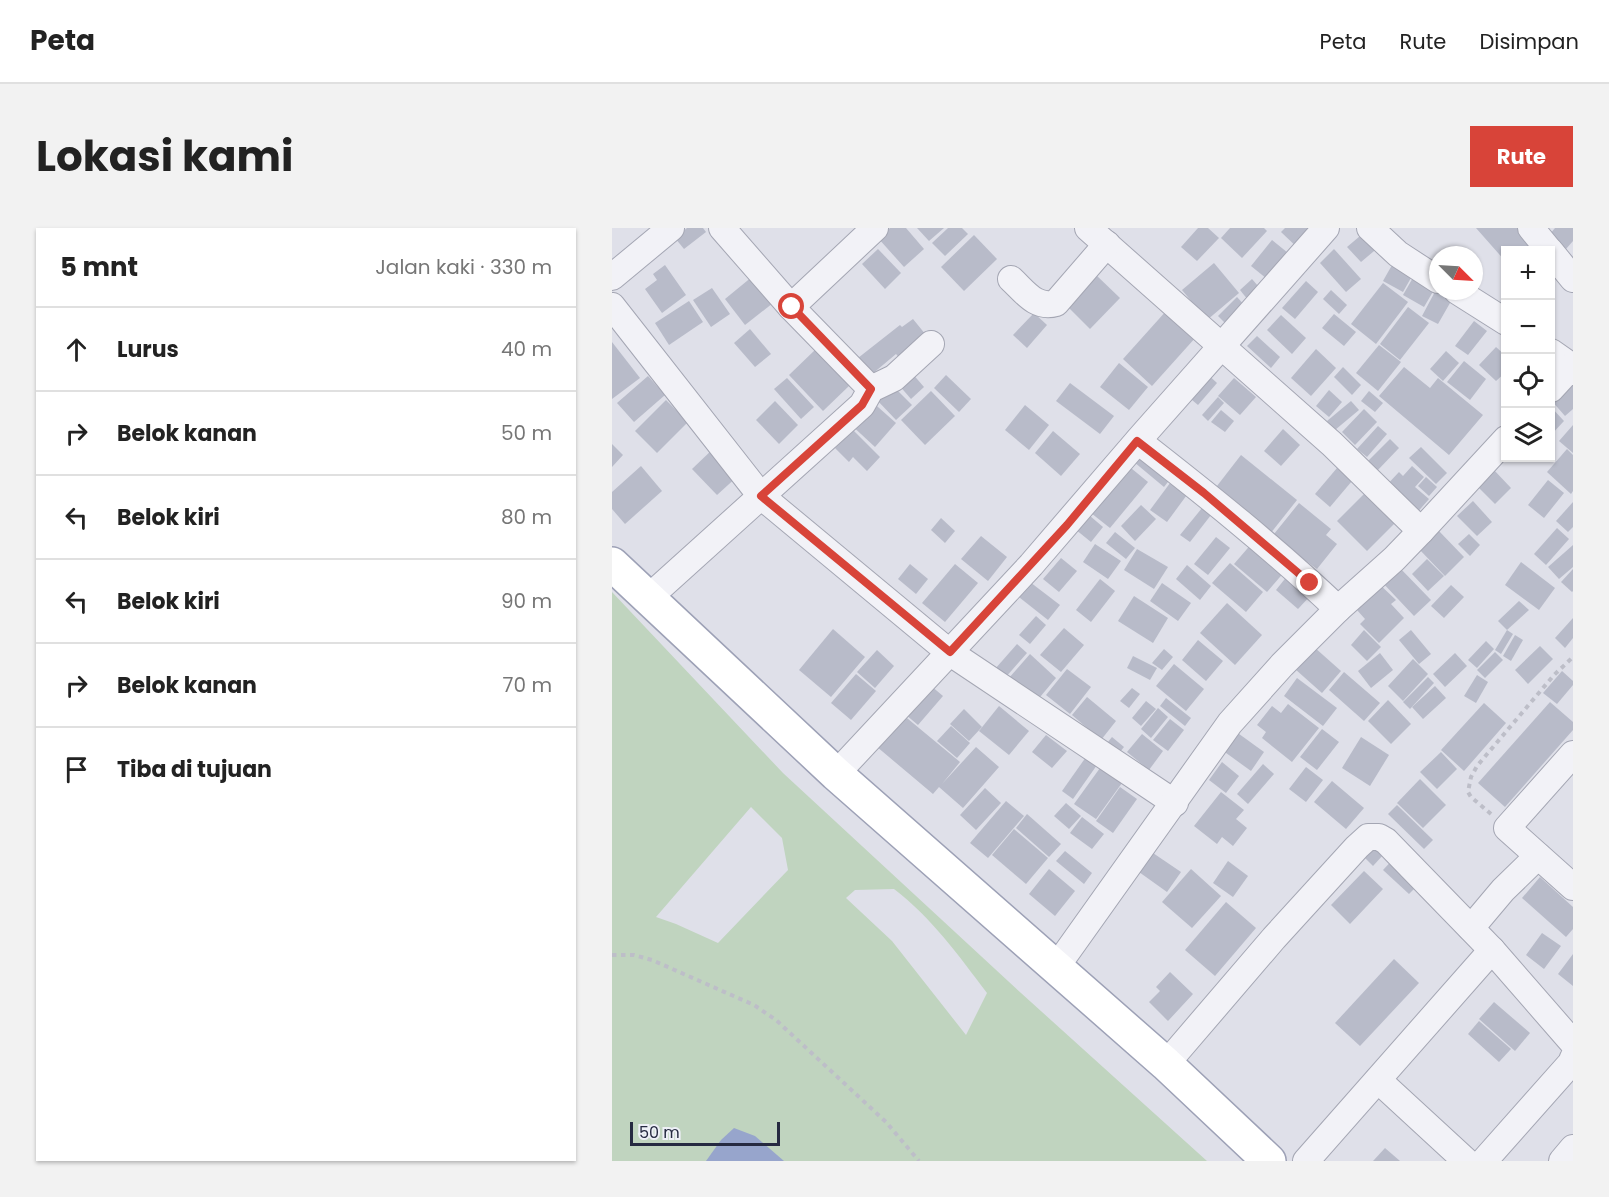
<!DOCTYPE html>
<html lang="id">
<meta charset="utf-8">
<style>
body{margin:0;font-family:Poppins,sans-serif;background:#f2f2f2;color:#222}
.controls{position:absolute;right:18px;top:18px;display:grid;overflow:hidden;border-radius:0px;box-shadow:0 2px 4px #0004}
.controls button{width:54px;height:54px;display:grid;place-items:center;padding:0;border:0;border-bottom:2px solid #e0e0e0;background:#fff;color:#222;font:30px sans-serif}
.compass{position:absolute;left:817px;top:18px;width:54px;height:54px;border-radius:50%;background:#fff;box-shadow:0 2px 4px #0004;rotate:114deg}
.scale{position:absolute;left:18px;bottom:15px;width:150px;box-sizing:border-box;padding-left:6px;border:3px solid #262a41;border-top:0;font-size:16px;line-height:21px;white-space:nowrap;color:#262a41;-webkit-text-stroke:4px #eef0f7;paint-order:stroke}
.stop{position:absolute;width:18px;height:18px;margin:-14px;border:4px solid #d84439;border-radius:50%;background:#fff}
.stop.end{background:#d84439;border-color:#fff;box-shadow:0 2px 6px #0008}
.list{margin:0;padding:0;list-style:none}
h2{display:flex;justify-content:space-between;align-items:center;height:78px;margin:0;padding:0 24px;font-size:26px}
h2 small{font-size:20px;font-weight:400;color:#767676}
.list li{display:grid;grid-template-columns:39px 1fr auto;gap:18px;align-items:center;box-sizing:border-box;height:84px;padding:0 24px;border-top:2px solid #e0e0e0}
.list b{display:block;font-size:22px;white-space:nowrap}
.list em{font-size:20px;font-style:normal;color:#767676}
.icon{flex:none;width:33px;height:33px;fill:none;stroke:currentColor;stroke-width:2;stroke-linecap:round;stroke-linejoin:round}
.map{position:relative;flex:none;width:961px;height:933px;overflow:hidden;border-radius:0px}
header{display:flex;align-items:center;gap:36px;box-sizing:border-box;height:84px;padding:0 30px;background:#fff;border-bottom:2px solid #e0e0e0}
header strong{font-size:28px}
nav{display:flex;gap:33px;margin-inline-start:auto;font-size:21px}
.intro{display:flex;align-items:center;justify-content:space-between;box-sizing:border-box;height:144px;padding:0 36px}
h1{margin:0;font-size:42px}
.button{padding:15px 27px;border-radius:0px;background:#d84439;color:#fff;font-size:21px;font-weight:700}
main{display:flex;gap:36px;padding:0 36px}
aside{flex:1;background:#fff;border-radius:0px;box-shadow:0 2px 4px #0004}
.map>svg:first-child{display:block}
</style>
<header>
<strong>Peta</strong>
<nav><a>Peta</a><a>Rute</a><a>Disimpan</a></nav>
</header>
<div class="intro"><h1>Lokasi kami</h1><a class="button">Rute</a></div>
<main>
<aside>
<h2>5 mnt<small>Jalan kaki · 330 m</small></h2>
<ul class="list">
<li><svg class="icon" aria-label="ahead" viewBox="0 0 24 24"><path d="M12 20V5M6 11l6-6 6 6"/></svg><div><b>Lurus</b></div><em>40 m</em></li>
<li><svg class="icon" aria-label="right" viewBox="0 0 24 24"><path d="M7 20v-9h11M14 6l5 5-5 5"/></svg><div><b>Belok kanan</b></div><em>50 m</em></li>
<li><svg class="icon" aria-label="left" viewBox="0 0 24 24"><path d="M17 20v-9H6M10 6l-5 5 5 5"/></svg><div><b>Belok kiri</b></div><em>80 m</em></li>
<li><svg class="icon" aria-label="left" viewBox="0 0 24 24"><path d="M17 20v-9H6M10 6l-5 5 5 5"/></svg><div><b>Belok kiri</b></div><em>90 m</em></li>
<li><svg class="icon" aria-label="right" viewBox="0 0 24 24"><path d="M7 20v-9h11M14 6l5 5-5 5"/></svg><div><b>Belok kanan</b></div><em>70 m</em></li>
<li><svg class="icon" aria-label="arrive" viewBox="0 0 24 24"><path d="M6 21V4h12l-3 4 3 4H6"/></svg><div><b>Tiba di tujuan</b></div></li>
</ul>
</aside>
<div class="map">
<svg width="961" height="933" viewBox="0 0 961 933">
<rect width="100%" height="100%" fill="#dfe0e9"/>
<path fill="#c0d4bf" fill-rule="evenodd" d="M0 364 171 545 409 765 595 933H0ZM139 579 170 610 176 642 106 715 64 696 44 689ZM282 661C320 690 347 728 375 765L354 807 280 713 234 670 243 662Z"/>
<polygon fill="#97a5cc" points="122,900 143,908 172,933 94,933 109,912"/>
<g fill="#b8bbc9">
<polygon points="75,0 91,0 94,4 72,21 63,10"/>
<polygon points="278,0 294,0 312,21 292,39 266,10"/>
<polygon points="305,0 332,0 317,13"/>
<polygon points="336,0 350,0 356,6 333,28 320,15"/>
<polygon points="586,0 596,0 607,10 585,33 569,19"/>
<polygon points="618,0 652,0 655,3 630,30 609,10"/>
<polygon points="673,0 709,0 689,23 669,4"/>
<polygon points="864,0 914,0 925,12 912,22 894,22 894,34"/>
<polygon points="943,0 961,0 961,13 954,21 938,6"/>
<polygon points="754,3 768,18 749,34 735,19"/>
<polygon points="362,7 385,31 352,63 329,39"/>
<polygon points="660,12 681,29 660,55 639,38"/>
<polygon points="266,21 289,45 273,61 250,36"/>
<polygon points="722,21 749,51 734,64 708,35"/>
<polygon points="784,30 804,41 791,64 771,53"/>
<polygon points="602,35 627,65 595,92 570,62"/>
<polygon points="53,37 74,67 50,85 33,61 45,52 41,46"/>
<polygon points="806,41 826,55 812,79 791,67"/>
<polygon points="483,46 508,70 478,101 454,77"/>
<polygon points="141,48 161,75 133,97 113,71"/>
<polygon points="640,51 653,66 640,77 628,62"/>
<polygon points="694,53 706,64 683,91 670,80"/>
<polygon points="771,55 796,74 764,116 739,96"/>
<polygon points="826,58 826,63 833,63 842,68 826,96 810,88"/>
<polygon points="100,60 118,86 99,99 81,72"/>
<polygon points="719,62 735,77 727,86 711,71"/>
<polygon points="625,69 635,80 616,98 606,88"/>
<polygon points="77,73 91,94 57,117 43,95"/>
<polygon points="796,79 817,95 788,132 768,116"/>
<polygon points="555,82 584,109 540,158 511,131"/>
<polygon points="422,85 435,97 415,120 401,107"/>
<polygon points="722,86 744,104 732,118 710,100"/>
<polygon points="669,87 694,110 680,126 655,102"/>
<polygon points="301,91 318,112 291,134 284,126 259,147 246,130 288,97 290,99"/>
<polygon points="862,93 875,103 856,127 843,118"/>
<polygon points="138,101 159,126 143,139 122,115"/>
<polygon points="645,108 668,129 659,140 635,118"/>
<polygon points="0,114 28,150 0,171"/>
<polygon points="767,117 789,134 766,163 744,145"/>
<polygon points="884,119 894,128 894,144 884,153 867,137"/>
<polygon points="204,121 238,157 211,183 177,147"/>
<polygon points="704,121 724,140 699,168 679,150"/>
<polygon points="834,123 847,135 831,153 818,141"/>
<polygon points="852,133 874,151 858,172 835,154"/>
<polygon points="507,135 536,159 517,182 488,159"/>
<polygon points="731,139 749,157 740,167 722,149"/>
<polygon points="792,139 818,160 826,150 871,187 837,227 767,168"/>
<polygon points="592,143 605,155 586,177 573,166"/>
<polygon points="299,144 312,159 299,171 286,156"/>
<polygon points="334,147 359,171 347,184 322,160"/>
<polygon points="36,148 53,167 22,194 5,175"/>
<polygon points="175,150 202,179 189,191 162,161"/>
<polygon points="622,150 644,169 628,187 606,168"/>
<polygon points="961,150 961,181 953,188 939,172"/>
<polygon points="458,155 502,188 488,206 444,173"/>
<polygon points="279,156 300,177 284,192 264,171"/>
<polygon points="717,162 730,174 717,189 704,178"/>
<polygon points="319,163 343,188 313,217 289,192"/>
<polygon points="757,163 771,175 763,184 749,173"/>
<polygon points="606,169 612,175 596,193 590,187"/>
<polygon points="257,171 284,195 263,219 236,194"/>
<polygon points="54,172 76,194 45,225 23,203"/>
<polygon points="163,173 186,197 167,216 144,192"/>
<polygon points="739,173 747,182 723,202 715,193"/>
<polygon points="413,177 437,197 417,222 393,202"/>
<polygon points="939,179 952,193 939,207"/>
<polygon points="752,181 765,194 743,217 730,204"/>
<polygon points="609,182 622,193 613,204 599,194"/>
<polygon points="961,197 961,225 947,213"/>
<polygon points="766,198 775,206 755,229 745,221"/>
<polygon points="671,201 688,217 669,238 652,223"/>
<polygon points="241,202 268,229 255,243 241,229 237,234 223,220"/>
<polygon points="441,203 468,226 449,248 423,225"/>
<polygon points="778,211 787,220 764,244 754,235"/>
<polygon points="0,216 11,227 0,239"/>
<polygon points="527,217 562,246 552,259 516,229"/>
<polygon points="809,219 835,245 824,256 797,230"/>
<polygon points="102,220 127,247 105,267 80,241"/>
<polygon points="955,221 961,227 961,263 959,266 935,244"/>
<polygon points="629,227 685,272 654,311 598,267"/>
<polygon points="514,236 536,254 498,300 479,285"/>
<polygon points="29,238 50,263 13,296 0,281 0,264"/>
<polygon points="800,238 812,249 803,259 817,271 803,287 772,260 787,244 791,248"/>
<polygon points="725,240 740,253 718,279 703,266"/>
<polygon points="881,241 899,260 883,276 865,258"/>
<polygon points="564,247 580,260 555,294 538,282"/>
<polygon points="814,249 825,259 817,268 806,258"/>
<polygon points="936,252 952,265 932,290 916,277"/>
<polygon points="759,259 789,289 755,323 725,293"/>
<polygon points="861,273 880,294 865,308 845,288"/>
<polygon points="961,274 961,299 956,304 944,293"/>
<polygon points="687,275 719,301 714,307 725,316 705,341 694,333 686,343 654,316"/>
<polygon points="529,277 544,291 523,313 509,298"/>
<polygon points="590,280 599,287 578,314 568,307"/>
<polygon points="471,282 491,299 479,314 458,297"/>
<polygon points="329,290 343,303 333,315 319,302"/>
<polygon points="945,300 957,311 934,337 922,326"/>
<polygon points="825,301 852,329 833,348 806,320"/>
<polygon points="503,304 523,320 514,331 494,315"/>
<polygon points="857,306 868,317 858,328 846,316"/>
<polygon points="369,308 395,329 376,353 349,331"/>
<polygon points="604,309 618,320 596,347 582,336"/>
<polygon points="641,314 674,342 655,364 622,336"/>
<polygon points="483,316 509,333 496,351 471,334"/>
<polygon points="961,317 961,339 947,351 936,339"/>
<polygon points="525,321 556,339 542,361 512,342"/>
<polygon points="449,330 465,343 447,364 431,351"/>
<polygon points="815,331 832,348 816,363 800,346"/>
<polygon points="909,334 943,360 927,382 893,357"/>
<polygon points="618,335 651,364 634,384 600,355"/>
<polygon points="298,336 316,351 304,366 286,351"/>
<polygon points="343,336 366,355 333,394 310,375"/>
<polygon points="575,337 599,358 588,372 564,351"/>
<polygon points="785,337 819,372 802,388 769,353"/>
<polygon points="961,341 961,363 960,364 949,354"/>
<polygon points="676,347 699,367 686,381 664,362"/>
<polygon points="414,351 448,377 436,392 403,366"/>
<polygon points="488,351 503,363 479,394 464,382"/>
<polygon points="765,354 784,372 779,376 792,390 767,415 748,396 753,391 745,382 759,367"/>
<polygon points="550,355 579,375 566,393 538,373"/>
<polygon points="839,357 852,369 832,390 819,378"/>
<polygon points="522,368 556,390 541,415 506,393"/>
<polygon points="907,373 917,382 895,402 886,393"/>
<polygon points="615,375 650,407 623,437 588,405"/>
<polygon points="424,388 434,397 418,416 407,407"/>
<polygon points="961,390 961,410 953,420 943,410"/>
<polygon points="452,400 472,417 449,444 428,427"/>
<polygon points="221,401 253,429 219,469 187,442"/>
<polygon points="752,402 769,419 755,433 739,417"/>
<polygon points="799,402 819,426 807,436 787,412"/>
<polygon points="895,402 901,406 889,426 883,422"/>
<polygon points="903,407 911,412 899,433 891,428"/>
<polygon points="586,412 611,433 594,453 570,432"/>
<polygon points="874,413 882,421 865,440 856,432"/>
<polygon points="405,416 415,425 393,450 383,441"/>
<polygon points="928,418 941,431 916,456 903,442"/>
<polygon points="702,419 729,443 710,465 683,441"/>
<polygon points="552,421 561,429 550,442 540,435"/>
<polygon points="265,422 282,438 263,460 245,444"/>
<polygon points="883,424 891,432 873,450 865,442"/>
<polygon points="768,425 781,442 759,460 746,443"/>
<polygon points="843,425 855,438 833,459 821,446"/>
<polygon points="418,426 444,450 423,475 396,451"/>
<polygon points="521,428 545,440 538,452 515,440"/>
<polygon points="801,431 816,446 791,473 776,458"/>
<polygon points="562,436 592,461 574,483 544,458"/>
<polygon points="455,441 479,459 458,486 434,467"/>
<polygon points="950,443 961,453 961,457 945,476 931,465"/>
<polygon points="732,444 768,475 752,493 717,462"/>
<polygon points="244,446 264,463 239,492 219,475"/>
<polygon points="865,447 876,454 864,475 852,468"/>
<polygon points="816,449 822,455 798,481 791,474"/>
<polygon points="685,450 725,480 711,498 672,468"/>
<polygon points="312,452 331,468 306,497 287,481"/>
<polygon points="823,458 834,470 811,491 800,479"/>
<polygon points="520,460 528,466 517,480 508,473"/>
<polygon points="475,469 504,493 489,512 460,487"/>
<polygon points="554,470 579,490 573,498 548,478"/>
<polygon points="776,472 799,496 779,516 756,493"/>
<polygon points="534,473 544,481 529,498 520,490"/>
<polygon points="938,474 961,494 961,502 893,579 866,555"/>
<polygon points="872,475 894,495 852,543 829,522"/>
<polygon points="676,476 707,500 680,534 650,510 654,504 645,497 660,478 669,485"/>
<polygon points="387,478 417,503 397,527 367,503"/>
<polygon points="546,480 556,489 539,510 529,501"/>
<polygon points="284,481 348,534 330,556 364,519 387,539 351,580 327,559 321,566 258,513"/>
<polygon points="352,481 370,499 357,513 338,496"/>
<polygon points="558,491 572,502 556,523 541,512"/>
<polygon points="339,498 358,515 345,530 325,513"/>
<polygon points="710,501 727,514 705,542 688,529"/>
<polygon points="623,503 652,524 639,543 610,522"/>
<polygon points="530,506 551,523 537,542 515,524"/>
<polygon points="434,507 455,523 440,540 420,524"/>
<polygon points="500,509 512,519 504,529 491,520"/>
<polygon points="749,509 777,527 758,558 730,540"/>
<polygon points="829,524 845,541 825,561 808,544"/>
<polygon points="474,529 485,537 461,571 450,563"/>
<polygon points="610,534 627,548 614,565 597,552"/>
<polygon points="651,536 662,546 636,576 625,566"/>
<polygon points="694,539 711,552 694,574 677,561"/>
<polygon points="488,540 510,555 484,591 462,576"/>
<polygon points="808,551 834,577 811,600 785,575"/>
<polygon points="720,553 752,580 734,601 702,574"/>
<polygon points="508,559 525,571 501,605 484,593"/>
<polygon points="373,560 389,575 364,602 348,587"/>
<polygon points="609,564 632,582 624,591 635,600 621,618 610,609 605,616 582,598"/>
<polygon points="394,573 412,588 376,630 358,615"/>
<polygon points="454,575 469,588 457,601 442,588"/>
<polygon points="785,577 821,612 812,621 776,586"/>
<polygon points="415,586 449,616 437,629 404,600"/>
<polygon points="470,589 492,606 480,621 458,605"/>
<polygon points="402,601 436,630 414,656 380,627"/>
<polygon points="757,611 772,626 761,638 746,623"/>
<polygon points="453,623 480,645 472,656 444,633"/>
<polygon points="541,625 569,644 555,664 527,644"/>
<polygon points="785,627 811,652 797,666 771,642"/>
<polygon points="616,633 636,648 621,669 601,655"/>
<polygon points="437,641 463,663 443,688 417,666"/>
<polygon points="579,641 609,668 580,700 550,674"/>
<polygon points="752,643 771,661 738,696 719,677"/>
<polygon points="928,649 961,679 961,701 954,709 910,670"/>
<polygon points="614,674 644,700 603,748 573,722"/>
<polygon points="930,705 949,718 932,741 914,727"/>
<polygon points="961,726 961,758 946,746"/>
<polygon points="782,731 807,755 748,818 723,795"/>
<polygon points="558,744 581,766 556,793 537,774 548,763 544,759"/>
<polygon points="882,774 918,805 903,823 867,791"/>
<polygon points="867,793 899,821 887,834 856,806"/>
<polygon points="773,920 788,933 761,933"/>
</g>
<g fill="none" stroke-linecap="round" stroke-linejoin="round">
<g stroke="#a4a6b3" stroke-width="28">
<g id="minor">
<polyline points="110,0 179,79 259,161"/>
<polyline points="476,0 720,216 809,303"/>
<polyline points="758,0 786,26 826,52"/>
<polyline points="919,0 937,22"/>
<polyline points="939,24 961,51"/>
<polyline points="0,49 59,0"/>
<path d="M399 51C413 64 424 81 444 75L495 16"/>
<polyline points="845,63 894,94"/>
<polyline points="0,78 149,268 337,424 563,575"/>
<polyline points="179,79 263,0"/>
<polyline points="939,124 959,138"/>
<polyline points="939,161 961,137"/>
<path d="M526 213C594 266 663 321 726 381"/>
<polyline points="35,371 250,177 259,161 282,150 319,116"/>
<polyline points="961,526 895,600 961,659"/>
<polyline points="224,546 419,337 529,209 714,0"/>
<polyline points="859,700 891,662 926,628"/>
<polyline points="880,722 961,815"/>
<polyline points="445,738 618,495 670,437 726,381 782,331 809,303 894,211"/>
<polyline points="554,836 662,710 745,619 756,609 767,609 774,613 880,722 694,933"/>
<polyline points="766,852 854,933"/>
<polyline points="872,933 959,835 961,830"/>
<polyline points="950,933 961,920"/>
</g>
</g>
<g stroke="#9da1b6" stroke-width="36">
<polyline id="major" points="0,336 224,546 554,836 657,933"/>
</g>
<g stroke="#bdbec8" stroke-width="4" stroke-dasharray="4.5 4.5" stroke-linecap="butt">
<polyline points="879,586 859,569 856,564 859,549 865,538 942,447 961,429"/>
<polyline points="0,727 22,727 40,732 142,777 164,792 274,894 307,933"/>
</g>
<use href="#minor" stroke="#f2f2f7" stroke-width="26"/>
<use href="#major" stroke="#fff" stroke-width="33"/>
</g>
<g fill="none" stroke-linecap="round" stroke-linejoin="round">
<polyline stroke="#d84439" stroke-width="8" points="180,79 259,161 250,177 149,268 338,424 455,297 525,213 592,265 698,355"/>
</g>
</svg>
<div class="controls">
<button>+</button>
<button>−</button>
<button><svg class="icon" aria-label="locate" viewBox="0 0 24 24"><circle cx="12" cy="12" r="6"/><path d="M12 2v4M12 18v4M2 12h4M18 12h4"/></svg></button>
<button><svg class="icon" aria-label="layers" viewBox="0 0 24 24"><path d="M12 4l9 5-9 5-9-5zM3 14l9 5 9-5"/></svg></button>
</div>
<svg class="compass" viewBox="-18 -18 36 36"><path d="M0-13l5 13h-10z" fill="#e53935"/><path d="M0 13l5-13h-10z" fill="#767676"/></svg>
<div class="scale">50 m</div>
<div class="stop" style="left:180px;top:79px"></div>
<div class="stop end" style="left:698px;top:355px"></div>
</div>
</main>
